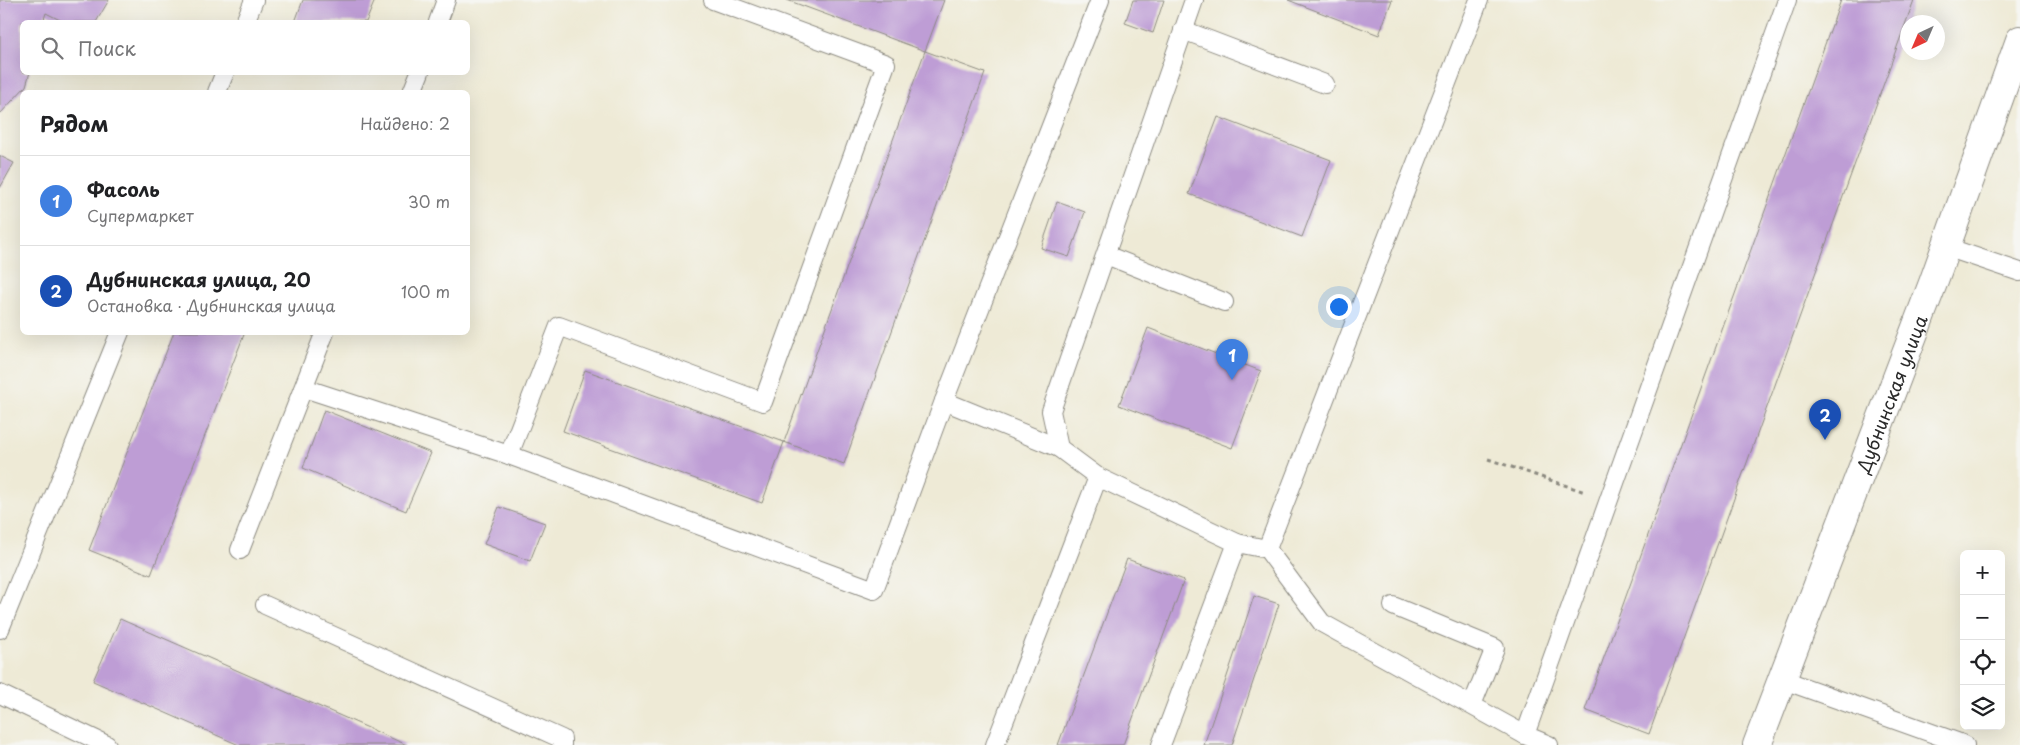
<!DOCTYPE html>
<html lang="ru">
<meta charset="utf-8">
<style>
body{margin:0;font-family:"Playpen Sans",sans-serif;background:#f2f2f2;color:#202124}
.controls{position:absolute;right:15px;bottom:15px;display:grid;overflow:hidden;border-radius:8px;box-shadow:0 5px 20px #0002}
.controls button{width:45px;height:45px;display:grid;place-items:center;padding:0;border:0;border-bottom:1px solid #e0e0e0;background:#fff;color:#202124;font:25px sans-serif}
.compass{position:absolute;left:1900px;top:15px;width:45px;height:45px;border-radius:50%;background:#fff;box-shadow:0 5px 20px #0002;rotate:224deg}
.you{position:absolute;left:1338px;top:306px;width:18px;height:18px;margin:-12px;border:4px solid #fff;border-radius:50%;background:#1a73e8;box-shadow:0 0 0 8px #1a73e833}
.badge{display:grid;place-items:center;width:32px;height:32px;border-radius:50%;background:#c8321e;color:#fff;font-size:16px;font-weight:700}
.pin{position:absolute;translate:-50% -41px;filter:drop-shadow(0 1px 2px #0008)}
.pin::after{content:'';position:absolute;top:26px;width:18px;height:15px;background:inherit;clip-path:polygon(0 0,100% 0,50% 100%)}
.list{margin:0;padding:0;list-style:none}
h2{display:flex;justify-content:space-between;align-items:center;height:65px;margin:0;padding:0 20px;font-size:21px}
h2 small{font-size:16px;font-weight:400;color:#757577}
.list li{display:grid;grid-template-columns:32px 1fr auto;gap:15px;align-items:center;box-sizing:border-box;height:90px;padding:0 20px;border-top:1px solid #e0e0e0}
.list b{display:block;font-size:19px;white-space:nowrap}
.list p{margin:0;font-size:16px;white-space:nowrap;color:#757577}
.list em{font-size:16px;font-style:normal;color:#757577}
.icon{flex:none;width:28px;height:28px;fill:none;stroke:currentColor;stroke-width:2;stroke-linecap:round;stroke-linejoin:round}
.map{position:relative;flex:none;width:2020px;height:745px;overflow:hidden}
.search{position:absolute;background:#fff;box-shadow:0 5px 20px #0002;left:20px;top:20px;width:450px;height:55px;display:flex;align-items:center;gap:12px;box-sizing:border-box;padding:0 18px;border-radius:8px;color:#757577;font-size:19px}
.panel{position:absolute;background:#fff;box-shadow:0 5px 20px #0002;left:20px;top:90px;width:450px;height:245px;border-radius:8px}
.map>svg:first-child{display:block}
</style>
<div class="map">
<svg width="2020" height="745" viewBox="0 0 2020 745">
<rect width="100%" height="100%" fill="#f6f6f2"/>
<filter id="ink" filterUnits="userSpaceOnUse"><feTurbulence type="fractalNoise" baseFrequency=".02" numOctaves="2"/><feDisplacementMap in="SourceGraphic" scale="10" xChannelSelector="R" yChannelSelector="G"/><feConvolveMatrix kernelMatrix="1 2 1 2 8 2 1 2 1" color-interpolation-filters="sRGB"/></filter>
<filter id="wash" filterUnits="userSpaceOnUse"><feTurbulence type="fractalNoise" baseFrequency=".0096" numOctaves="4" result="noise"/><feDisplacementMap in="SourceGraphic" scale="20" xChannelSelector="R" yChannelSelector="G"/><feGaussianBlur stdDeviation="1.12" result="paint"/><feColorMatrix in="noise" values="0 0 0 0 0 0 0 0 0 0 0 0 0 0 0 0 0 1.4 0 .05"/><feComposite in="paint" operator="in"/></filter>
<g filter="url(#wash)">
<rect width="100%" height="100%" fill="#eeead6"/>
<g id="blocks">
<g fill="#be9dd5">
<polygon points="0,0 109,0 96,22 64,22 46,13 43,22 22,22 22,72 30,72 26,86 0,114"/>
<polygon points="303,0 375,0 366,22 295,22"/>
<polygon points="787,0 944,0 925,51 985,73 844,464 784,442 762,503 563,431 585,370 784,442 925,51"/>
<polygon points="1133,0 1164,0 1153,33 1125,23"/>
<polygon points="1288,0 1392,0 1379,35"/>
<polygon points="1841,0 1914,0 1649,734 1585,710"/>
<polygon points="1218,117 1331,160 1302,237 1189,194"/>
<polygon points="0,156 14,163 0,188"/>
<polygon points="1057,202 1085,212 1069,257 1041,248"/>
<polygon points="1148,328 1261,371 1232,448 1119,405"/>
<polygon points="174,332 245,332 151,575 89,550"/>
<polygon points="324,410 431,453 406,511 303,468"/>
<polygon points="499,507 545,523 530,561 484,544"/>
<polygon points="1127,559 1184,580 1123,745 1058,745"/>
<polygon points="1254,596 1279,604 1232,745 1204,745"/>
<polygon points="120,619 407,745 239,745 93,681"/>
</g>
</g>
</g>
<g filter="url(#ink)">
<use href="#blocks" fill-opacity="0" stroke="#8c8a80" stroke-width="1"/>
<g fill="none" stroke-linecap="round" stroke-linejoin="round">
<g stroke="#8c8a80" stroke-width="20">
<g id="service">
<polyline points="245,22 254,0"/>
<polyline points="438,22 446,0"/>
<polyline points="1183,30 1325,84"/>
<polyline points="217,92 225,72"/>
<polyline points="412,92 420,72"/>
<polyline points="1946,247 2020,272"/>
<polyline points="1106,255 1224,302"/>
<polyline points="304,388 509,455 874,590 944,401 1100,0"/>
<polyline points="944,401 1059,448 1098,477 1237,543 1267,549 1322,623 1525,735"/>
<polyline points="1059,448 1051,411 1194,0"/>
<polyline points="509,455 559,326 763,402 886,64 713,0"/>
<polyline points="1267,549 1479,0"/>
<polyline points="240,550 325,332"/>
<polyline points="265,605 562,739 562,745"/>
<polyline points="1393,606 1495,648 1472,705"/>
<polyline points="0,629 120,332"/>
<polyline points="1781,679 1965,745"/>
<polyline points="0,694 107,745"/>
<polyline points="995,745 1098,477"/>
<polyline points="1161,745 1237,543"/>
<polyline points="1549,745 1525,735 1787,0"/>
</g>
</g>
<g stroke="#8c8a80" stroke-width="30">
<g id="secondary">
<path id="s1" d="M1757 745 1933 283 2020 40"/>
</g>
</g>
<polyline stroke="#8c8a80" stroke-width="3" stroke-dasharray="4 4" stroke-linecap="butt" points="1488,459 1585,492"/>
<use href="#service" stroke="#fff" stroke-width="18"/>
<use href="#secondary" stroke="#fff" stroke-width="28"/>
</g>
</g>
<g text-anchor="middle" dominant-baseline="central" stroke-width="5" stroke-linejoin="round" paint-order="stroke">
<g font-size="18" fill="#2b2b2b" stroke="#f6f6f2">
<text stroke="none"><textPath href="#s1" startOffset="376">Дубнинская улица</textPath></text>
</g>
</g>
</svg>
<div class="controls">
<button>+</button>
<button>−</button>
<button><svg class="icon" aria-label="locate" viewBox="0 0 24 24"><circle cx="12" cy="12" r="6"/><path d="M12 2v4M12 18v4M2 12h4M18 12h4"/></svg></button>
<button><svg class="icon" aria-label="layers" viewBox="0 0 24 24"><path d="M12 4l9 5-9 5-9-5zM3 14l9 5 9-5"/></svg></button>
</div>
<svg class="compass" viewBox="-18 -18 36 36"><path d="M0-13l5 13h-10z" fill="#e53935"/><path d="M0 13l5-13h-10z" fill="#757577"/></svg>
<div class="you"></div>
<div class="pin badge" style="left:1232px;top:380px;background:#3f7fe0">1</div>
<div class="pin badge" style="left:1825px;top:440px;background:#1a4fb4">2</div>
<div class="search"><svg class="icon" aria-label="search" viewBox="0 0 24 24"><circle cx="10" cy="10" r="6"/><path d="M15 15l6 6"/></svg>Поиск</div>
<section class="panel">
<h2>Рядом<small>Найдено: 2</small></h2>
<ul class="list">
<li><span class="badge" style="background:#3f7fe0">1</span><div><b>Фасоль</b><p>Супермаркет</p></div><em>30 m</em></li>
<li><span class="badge" style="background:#1a4fb4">2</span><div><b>Дубнинская улица, 20</b><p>Остановка · Дубнинская улица</p></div><em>100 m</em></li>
</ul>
</section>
</div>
